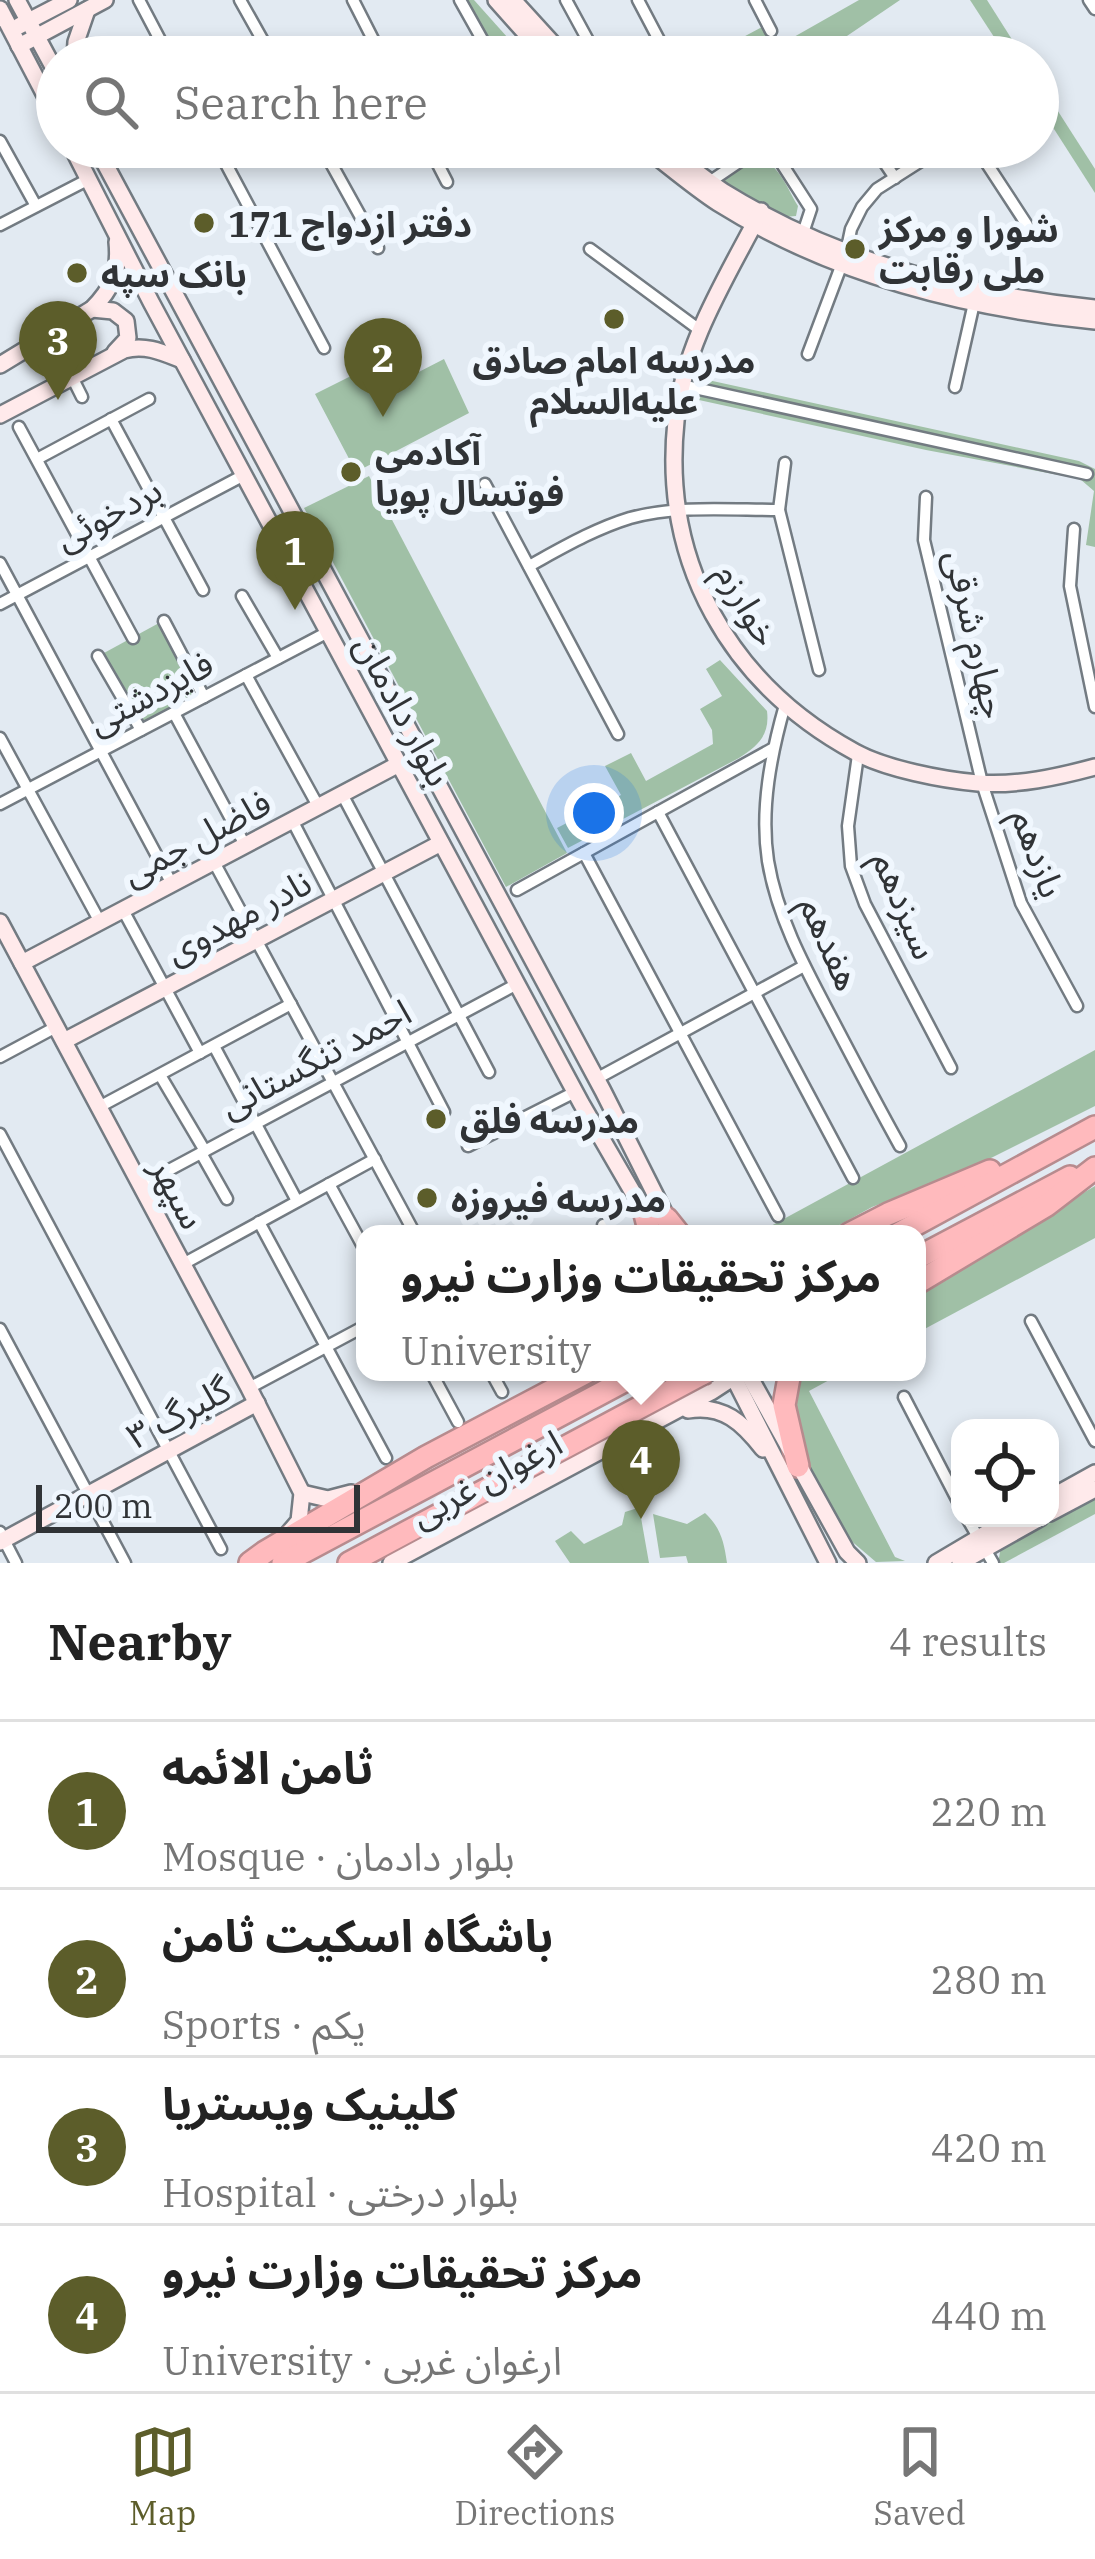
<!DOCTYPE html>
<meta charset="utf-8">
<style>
body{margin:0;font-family:"IBM Plex Serif","Noto Sans Arabic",serif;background:#f2f2f2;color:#222}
.controls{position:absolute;right:36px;bottom:36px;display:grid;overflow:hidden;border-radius:24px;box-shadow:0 6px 18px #0003}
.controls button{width:108px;height:108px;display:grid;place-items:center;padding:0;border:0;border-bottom:3px solid #e0e0e0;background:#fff;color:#222;font:60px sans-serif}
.scale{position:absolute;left:36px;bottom:30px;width:324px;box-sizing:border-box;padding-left:12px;border:6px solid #303336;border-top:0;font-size:33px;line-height:42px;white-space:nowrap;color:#303336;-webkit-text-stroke:9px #f0f7fe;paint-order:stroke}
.you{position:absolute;left:594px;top:813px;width:42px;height:42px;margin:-30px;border:9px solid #fff;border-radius:50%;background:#1a73e8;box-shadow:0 0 0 18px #1a73e833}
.badge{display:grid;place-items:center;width:78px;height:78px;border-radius:50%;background:#5c5d2a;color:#fff;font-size:39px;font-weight:700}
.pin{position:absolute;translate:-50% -99px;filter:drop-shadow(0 3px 6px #0008)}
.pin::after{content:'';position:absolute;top:63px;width:42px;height:36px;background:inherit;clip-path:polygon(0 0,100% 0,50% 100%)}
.popup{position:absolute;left:356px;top:1225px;width:570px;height:156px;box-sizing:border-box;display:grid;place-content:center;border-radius:24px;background:#fff;filter:drop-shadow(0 3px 9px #0005);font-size:39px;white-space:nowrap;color:#767676}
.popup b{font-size:45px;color:#222}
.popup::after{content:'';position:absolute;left:50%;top:100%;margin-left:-24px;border:24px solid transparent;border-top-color:#fff}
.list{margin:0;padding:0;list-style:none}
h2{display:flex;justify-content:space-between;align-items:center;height:156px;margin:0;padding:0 48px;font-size:51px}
h2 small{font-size:39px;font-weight:400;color:#767676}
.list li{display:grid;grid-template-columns:78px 1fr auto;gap:36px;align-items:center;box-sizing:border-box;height:168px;padding:0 48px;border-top:3px solid #e0e0e0}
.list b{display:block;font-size:45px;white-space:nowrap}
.list p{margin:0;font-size:39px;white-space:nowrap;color:#767676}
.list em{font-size:39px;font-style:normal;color:#767676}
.icon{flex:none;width:66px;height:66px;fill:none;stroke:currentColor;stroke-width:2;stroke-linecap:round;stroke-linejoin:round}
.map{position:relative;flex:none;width:1095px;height:1563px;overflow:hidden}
.search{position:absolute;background:#fff;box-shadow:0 6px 18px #0003;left:36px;right:36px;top:36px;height:132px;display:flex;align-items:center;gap:30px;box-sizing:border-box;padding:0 42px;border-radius:66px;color:#767676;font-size:45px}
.sheet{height:828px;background:#fff}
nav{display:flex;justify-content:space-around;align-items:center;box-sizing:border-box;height:168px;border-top:3px solid #e0e0e0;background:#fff;font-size:33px;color:#767676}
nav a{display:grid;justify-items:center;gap:6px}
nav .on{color:#5c5d2a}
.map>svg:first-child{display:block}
</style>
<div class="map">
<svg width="1095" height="1563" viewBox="0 0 1095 1563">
<rect width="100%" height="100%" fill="#e2eaf2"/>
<g fill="#a0c0a6">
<polygon points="464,0 474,0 525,57 497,57"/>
<polygon points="859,0 900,0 816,57 706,57 762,27 778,46"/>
<polygon points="970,0 987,0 1023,57 1007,57"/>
<polygon points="1038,80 1095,169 1095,193 1038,104"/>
<path d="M754 156C778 161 786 186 798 206L796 216 784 217 720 183 721 177Z"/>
<polygon points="444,359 469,413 356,472 315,394 363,370 376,394"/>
<polygon points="708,380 1079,461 1095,469 1095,547 1086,545 1094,491 1080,479 926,450 699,400"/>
<polygon points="369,476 567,853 506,887 304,508"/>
<polygon points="159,623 197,694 144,722 104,653"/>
<path d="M720 660 767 711C770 735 758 746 739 758L568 848 557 828 621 795 605 766 631 753 646 781 713 744 712 730 700 709 722 696 706 669Z"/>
<polygon points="1095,1050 1095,1106 959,1174 872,1207 823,1234 756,1234"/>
<polygon points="1095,1186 1095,1238 917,1333 917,1291"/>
<polygon points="799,1372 844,1372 809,1391 895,1557 905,1561 876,1562 849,1539 802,1453 790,1402"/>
<polygon points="1095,1497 1095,1514 1004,1563 998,1563 1001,1547"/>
<polygon points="641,1507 640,1512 649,1563 570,1563 555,1541 571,1531 584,1544 622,1525 625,1512"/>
<path d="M705 1513C721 1528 724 1542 727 1563H688L686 1556 660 1558 653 1514 687 1524Z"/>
</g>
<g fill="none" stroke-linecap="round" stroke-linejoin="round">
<g stroke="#737b82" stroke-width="15">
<g id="street">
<polyline points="139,0 169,57"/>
<polyline points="240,0 272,57"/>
<polyline points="353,0 382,57"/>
<polyline points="460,0 492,57"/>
<polyline points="566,0 597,57"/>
<polyline points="638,0 668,57"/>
<polyline points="755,0 771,31"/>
<polyline points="1089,0 1095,9"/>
<polyline points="0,141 36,206"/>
<polyline points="217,147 324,348"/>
<polyline points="322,147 378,248"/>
<polyline points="429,147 447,182"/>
<polyline points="764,147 773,150 811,209 803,233"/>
<polyline points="874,147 895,178"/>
<polyline points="976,147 1027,225"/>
<polyline points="711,181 761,147"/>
<polyline points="0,225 89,179"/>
<polyline points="590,249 701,331"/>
<polyline points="808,354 846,253 851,229 862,207 877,189 943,147"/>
<polyline points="72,377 82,397"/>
<polyline points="681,385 1087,474"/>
<polyline points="955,387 974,303"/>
<polyline points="111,419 203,590"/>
<polyline points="19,427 133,638"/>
<polyline points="37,459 149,399"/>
<polyline points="785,463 779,510 819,670"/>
<polyline points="485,484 618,734"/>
<polyline points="926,497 924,540 982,783 1021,903 1077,1006"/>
<polyline points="1074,529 1070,586 1095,707"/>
<polyline points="0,563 172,884"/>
<path d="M529 566C562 548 594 529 630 518 678 505 730 510 779 510"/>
<polyline points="242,596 278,658"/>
<polyline points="0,604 244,475"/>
<polyline points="164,621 204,697"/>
<polyline points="98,656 141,730"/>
<polyline points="246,675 318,806"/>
<path d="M785 705C771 754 760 809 768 861 777 916 804 966 830 1015 853 1059 876 1103 900 1146"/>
<polyline points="174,713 245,845"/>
<polyline points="0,738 100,922"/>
<polyline points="858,755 848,826 851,866 865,904 951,1068"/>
<polyline points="342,794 489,1072"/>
<polyline points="0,804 328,632"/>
<polyline points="658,812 853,1178"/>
<polyline points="292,820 444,1112"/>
<polyline points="584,853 778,1216"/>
<polyline points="214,862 415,1234"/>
<polyline points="517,890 772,749"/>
<polyline points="123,910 200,1053"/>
<polyline points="214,1046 297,1201"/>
<polyline points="0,1057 56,1027"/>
<polyline points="160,1075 205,1151"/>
<polyline points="596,1079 804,966"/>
<polyline points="99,1107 291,1004"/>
<polyline points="0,1134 221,1549"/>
<polyline points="468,1146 575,1092"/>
<polyline points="201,1153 227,1199"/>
<polyline points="329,1184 365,1250"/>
<polyline points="141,1185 517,984"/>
<polyline points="259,1222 386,1458"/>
<polyline points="603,1225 608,1234"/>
<polyline points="183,1264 375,1159"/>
<polyline points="1031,1321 1095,1441"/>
<polyline points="0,1329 125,1563"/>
<polyline points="431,1372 458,1422"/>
<polyline points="491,1372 502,1392"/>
<polyline points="249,1388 365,1326"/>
<polyline points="904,1397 960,1505"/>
<polyline points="967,1518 993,1563"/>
<polyline points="0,1532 16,1563"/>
</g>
</g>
<g stroke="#737b82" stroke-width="20">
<g id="secondary">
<polyline points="17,0 57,74"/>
<polyline points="496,0 547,57"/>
<polyline points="513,0 565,57"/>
<polyline points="0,9 57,118"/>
<polyline points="19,26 69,0"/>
<polyline points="19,46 105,0"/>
<polyline points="75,57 76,42 87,10"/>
<polyline points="72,147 151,302 517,984 581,1103 650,1222"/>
<polyline points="96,147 603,1091 671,1226"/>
<path d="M644 147C668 165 692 186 718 203 831 274 963 308 1095 321"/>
<path d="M664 147C684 162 703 178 724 192 836 261 965 295 1095 308"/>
<path d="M761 211C727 277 683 345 676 421 661 563 730 684 855 752 886 769 943 780 978 783 1017 786 1058 777 1095 767"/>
<polyline points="92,309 113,311 126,321 128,338 115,352"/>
<path d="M0 365 92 309C112 289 120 271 117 242"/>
<path d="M0 415 124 350C145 344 162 352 182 360"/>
<polyline points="0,922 249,1388 302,1493 299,1521 287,1535"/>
<polyline points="22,963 399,764"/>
<polyline points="64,1041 441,843"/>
<polyline points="731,1372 828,1563"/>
<polyline points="747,1372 847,1552 858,1563"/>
<path d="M688 1410C723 1404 743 1423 763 1449"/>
<polyline points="302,1493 328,1499 351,1493"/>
<polyline points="1050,1498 1095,1473"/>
<polyline points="1050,1513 1095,1489"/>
<polyline points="0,1542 257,1403"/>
<polyline points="391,1563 711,1392 734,1377"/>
<polyline points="936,1563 1012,1518"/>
<polyline points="960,1563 1040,1518"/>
</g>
</g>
<g stroke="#b78b8e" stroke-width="26">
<g id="highway">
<polyline points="645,1214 650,1234"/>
<polyline points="667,1219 679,1234"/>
<polyline points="849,1234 888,1214 990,1171"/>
<polyline points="898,1234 1095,1127"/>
<polyline points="917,1258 1070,1177"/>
<polyline points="917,1283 1047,1205 1095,1168"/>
<polyline points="790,1372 784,1405 798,1466"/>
<polyline points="250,1563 265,1552 426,1457 587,1372"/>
<polyline points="283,1563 641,1372"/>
<polyline points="349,1563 702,1374"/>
</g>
</g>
<use href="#street" stroke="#fff" stroke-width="10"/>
<use href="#secondary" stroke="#ffeaeb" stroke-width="15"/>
<use href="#highway" stroke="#ffbabd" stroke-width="21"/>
<g stroke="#b78b8e" stroke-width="26" stroke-linecap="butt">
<polyline id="highway-bridge" points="702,1374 706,1372"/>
</g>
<use href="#highway-bridge" stroke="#ffbabd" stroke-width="21"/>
</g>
<g fill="#5c5d2a" stroke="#f0f7fe" stroke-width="4.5">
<circle cx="204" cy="223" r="12"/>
<circle cx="855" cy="249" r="12"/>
<circle cx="77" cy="273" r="12"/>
<circle cx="614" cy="319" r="12"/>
<circle cx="351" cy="472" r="12"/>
<circle cx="436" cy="1119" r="12"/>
<circle cx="427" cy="1198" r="12"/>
</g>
<g text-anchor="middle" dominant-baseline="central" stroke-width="12" stroke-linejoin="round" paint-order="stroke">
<g font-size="36" font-weight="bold" fill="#303336" stroke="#f0f7fe" text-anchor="start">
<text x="228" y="223">دفتر ازدواج 171</text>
<text x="879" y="228">شورا و مرکز<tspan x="879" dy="41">ملی رقابت</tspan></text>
<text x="101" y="273">بانک سپه</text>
<text x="614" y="359" text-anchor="middle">مدرسه امام صادق<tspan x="614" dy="41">علیه‌السلام</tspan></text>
<text x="375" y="451">آکادمی<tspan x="375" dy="41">فوتسال پویا</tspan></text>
<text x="460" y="1119">مدرسه فلق</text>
<text x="451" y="1198">مدرسه فیروزه</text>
</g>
<g font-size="36" fill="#303336" stroke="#f0f7fe">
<text transform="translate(108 513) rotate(-28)">بردخوئی</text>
<text transform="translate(748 604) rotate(60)">خوارزم</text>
<text transform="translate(977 634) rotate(77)">چهارم شرقی</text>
<text transform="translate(150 692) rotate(-28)">فایزدشتی</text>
<text transform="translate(404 710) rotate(62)">بلوار دادمان</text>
<text transform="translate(196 837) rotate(-28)">فاضل جمی</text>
<text transform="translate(1039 853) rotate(70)">یازدهم</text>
<text transform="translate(906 905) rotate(67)">سیزدهم</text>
<text transform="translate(238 916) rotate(-28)">نادر مهدوی</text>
<text transform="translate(831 943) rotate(66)">هفدهم</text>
<text transform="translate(315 1058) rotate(-28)">احمد تنگستانی</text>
<text transform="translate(179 1193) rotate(62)">سپهر</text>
<text transform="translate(178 1412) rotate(-28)">گلبرگ ۳</text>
<text transform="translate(486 1478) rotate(-28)">ارغوان غربی</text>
</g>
</g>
</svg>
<div class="controls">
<button><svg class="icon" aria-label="locate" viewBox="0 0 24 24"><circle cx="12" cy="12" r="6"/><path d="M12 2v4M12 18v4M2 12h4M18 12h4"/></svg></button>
</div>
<div class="scale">200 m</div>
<div class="you"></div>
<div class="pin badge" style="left:295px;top:610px">1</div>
<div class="pin badge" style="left:383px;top:417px">2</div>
<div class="pin badge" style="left:58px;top:400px">3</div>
<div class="pin badge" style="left:641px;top:1519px">4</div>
<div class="popup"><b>مرکز تحقیقات وزارت نیرو</b>University</div>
<div class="search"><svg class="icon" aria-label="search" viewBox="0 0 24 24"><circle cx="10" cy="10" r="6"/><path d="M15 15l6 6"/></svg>Search here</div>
</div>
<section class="sheet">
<h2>Nearby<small>4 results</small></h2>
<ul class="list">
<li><span class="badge">1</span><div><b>ثامن الائمه</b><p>Mosque · بلوار دادمان</p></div><em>220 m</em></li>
<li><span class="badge">2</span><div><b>باشگاه اسکیت ثامن</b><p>Sports · یکم</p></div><em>280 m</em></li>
<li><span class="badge">3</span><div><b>کلینیک ویستریا</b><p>Hospital · بلوار درختی</p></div><em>420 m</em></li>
<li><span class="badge">4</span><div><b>مرکز تحقیقات وزارت نیرو</b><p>University · ارغوان غربی</p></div><em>440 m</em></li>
</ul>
</section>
<nav>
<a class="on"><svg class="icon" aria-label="map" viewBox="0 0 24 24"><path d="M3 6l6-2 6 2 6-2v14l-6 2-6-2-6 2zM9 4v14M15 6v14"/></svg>Map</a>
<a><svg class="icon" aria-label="directions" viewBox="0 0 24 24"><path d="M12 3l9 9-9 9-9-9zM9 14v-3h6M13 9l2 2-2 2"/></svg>Directions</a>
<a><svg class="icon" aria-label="saved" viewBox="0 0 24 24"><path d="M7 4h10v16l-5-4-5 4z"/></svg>Saved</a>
</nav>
